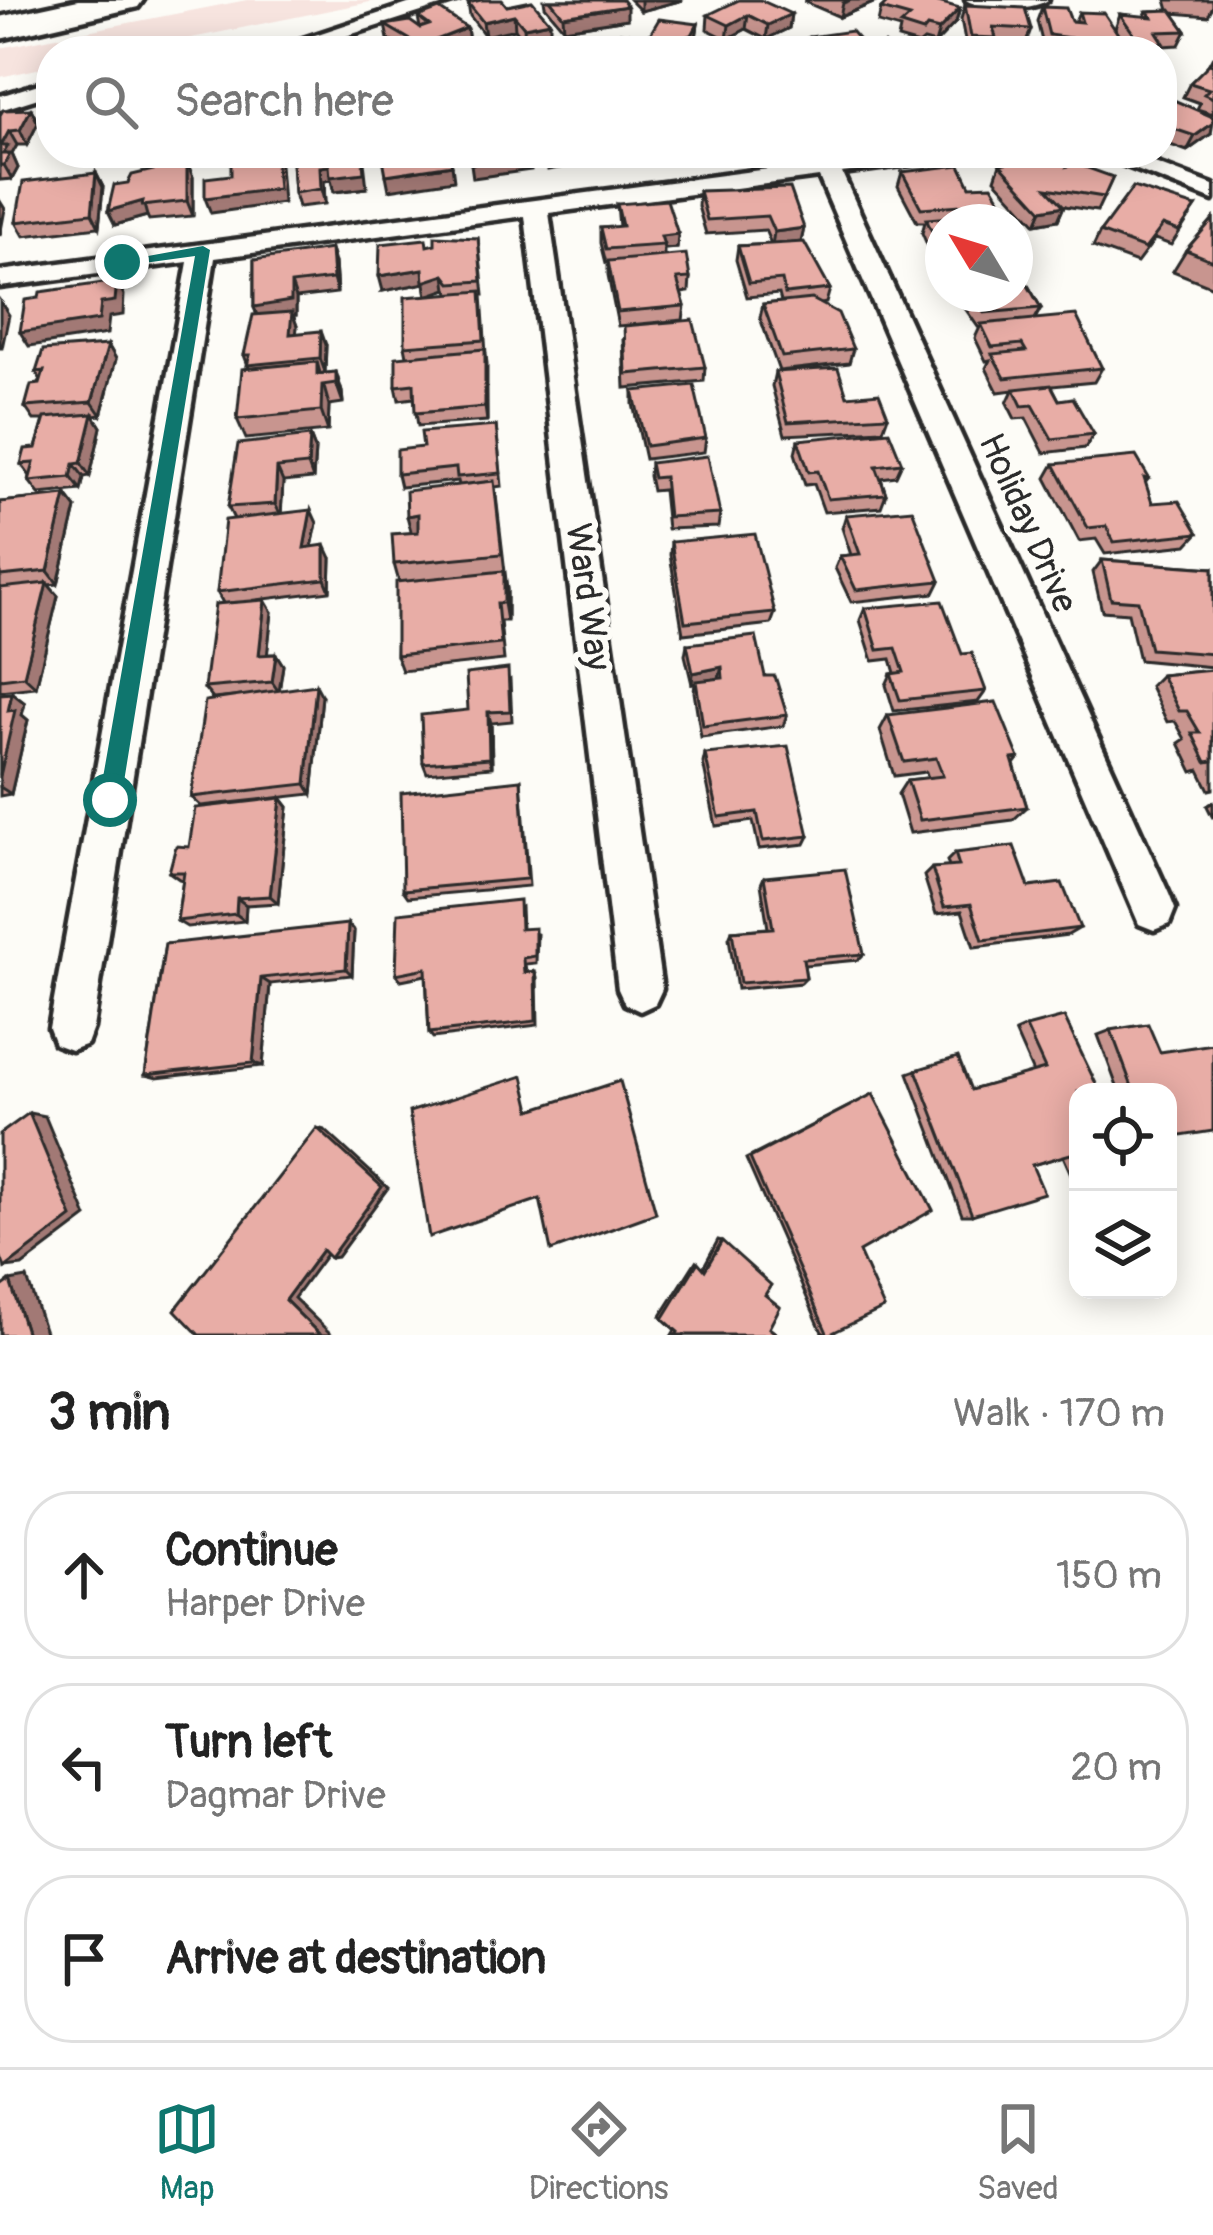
<!DOCTYPE html>
<meta charset="utf-8">
<style>
body{margin:0;font-family:Pangolin,sans-serif;background:#f2f2f2;color:#222}
.controls{position:absolute;right:36px;bottom:36px;display:grid;overflow:hidden;border-radius:24px;box-shadow:0 6px 30px #0003}
.controls button{width:108px;height:108px;display:grid;place-items:center;padding:0;border:0;border-bottom:3px solid #e0e0e0;background:#fff;color:#222;font:60px sans-serif}
.compass{position:absolute;left:925px;top:204px;width:108px;height:108px;border-radius:50%;background:#fff;box-shadow:0 6px 30px #0003;rotate:308deg}
.stop{position:absolute;width:36px;height:36px;margin:-27px;border:9px solid #0f766e;border-radius:50%;background:#fff}
.stop.end{background:#0f766e;border-color:#fff;box-shadow:0 3px 12px #0008}
.list{margin:0;padding:0;list-style:none}
h2{display:flex;justify-content:space-between;align-items:center;height:156px;margin:0;padding:0 48px;font-size:51px}
h2 small{font-size:39px;font-weight:400;color:#767676}
.list li{display:grid;grid-template-columns:78px 1fr auto;gap:36px;align-items:center;box-sizing:border-box;height:168px;margin:0 24px 24px;padding:0 24px;border:3px solid #e0e0e0;border-radius:48px}
.list b{display:block;font-size:45px;white-space:nowrap}
.list p{margin:0;font-size:39px;white-space:nowrap;color:#767676}
.list em{font-size:39px;font-style:normal;color:#767676}
.icon{flex:none;width:66px;height:66px;fill:none;stroke:currentColor;stroke-width:2;stroke-linecap:round;stroke-linejoin:round}
.map{position:relative;flex:none;width:1213px;height:1335px;overflow:hidden}
.search{position:absolute;background:#fff;box-shadow:0 6px 30px #0003;left:36px;right:36px;top:36px;height:132px;display:flex;align-items:center;gap:30px;box-sizing:border-box;padding:0 42px;border-radius:48px;color:#767676;font-size:45px}
.sheet{height:732px;background:#fff}
nav{display:flex;justify-content:space-around;align-items:center;box-sizing:border-box;height:168px;border-top:3px solid #e0e0e0;background:#fff;font-size:33px;color:#767676}
nav a{display:grid;justify-items:center;gap:6px}
nav .on{color:#0f766e}
.map>svg:first-child{display:block}
</style>
<div class="map">
<svg width="1213" height="1335" viewBox="0 0 1213 1335">
<rect width="100%" height="100%" fill="#fdfcf7"/>
<filter id="ink" filterUnits="userSpaceOnUse"><feTurbulence type="fractalNoise" baseFrequency=".00833" numOctaves="2"/><feDisplacementMap in="SourceGraphic" scale="24" xChannelSelector="R" yChannelSelector="G"/><feConvolveMatrix kernelMatrix="1 2 1 2 8 2 1 2 1" color-interpolation-filters="sRGB"/></filter>
<g filter="url(#ink)">
<polygon fill="#f7e4df" points="247,0 380,0 127,51 51,51 51,66 0,77 0,48"/>
<g fill="none" stroke-linecap="round" stroke-linejoin="round">
<g stroke="#2b2b2b" stroke-width="9">
<g id="minor">
<polygon points="420,0 459,0 299,51 267,51"/>
<path d="M966 0H1048C1031 11 983 11 966 0Z"/>
<polygon points="51,80 51,94 0,110 0,96"/>
<polygon points="809,153 833,153 836,160 953,153 941,160 842,173 1169,894 1175,909 1169,924 1154,930 1139,924 819,177 549,213 662,989 655,1004 640,1011 625,1004 618,989 525,216 215,258 93,1028 87,1044 71,1050 55,1044 49,1028 188,262 0,287 0,271 813,163"/>
<polygon points="1094,153 1128,153 1213,185 1213,200"/>
</g>
</g>
<g stroke="#2b2b2b" stroke-width="9">
<polygon id="motorway" points="78,0 143,0 138,7 0,39 0,17"/>
</g>
<use href="#minor" fill="#fdfcf7" fill-rule="evenodd"/>
<use href="#motorway" fill="#fdfcf7" fill-rule="evenodd"/>
</g>
<g fill="#c8958f" stroke="#2b2b2b" stroke-width="3" fill-rule="evenodd">
<polygon points="544,0 622,0 627,19 564,29 545,6"/>
<polygon points="630,0 683,0 641,11"/>
<polygon points="806,0 880,0 840,17 805,2"/>
<polygon points="1166,0 1213,0 1213,6 1208,16 1173,13 1186,31 1179,45 1163,46 1160,51 1130,51 1115,28 1120,14 1144,17 1147,11 1169,10"/>
<polygon points="468,3 507,6 550,36 525,41 515,29 485,36 470,16"/>
<polygon points="965,5 1031,29 1026,43 995,41 992,51 967,51 961,19"/>
<polygon points="1042,7 1071,21 1075,21 1079,12 1126,46 1124,51 1058,51 1044,49 1037,21"/>
<polygon points="960,8 956,22 935,44 924,41 919,45 898,39 900,29 878,23 881,9"/>
<polygon points="791,14 789,28 766,39 746,29 727,39 707,29 708,15"/>
<polygon points="418,17 467,28 469,42 446,51 409,51 388,39 385,25 420,28"/>
<polygon points="698,24 696,38 691,49 686,51 614,51 614,41 649,36"/>
<polygon points="809,37 865,47 890,51 806,51"/>
<polygon points="1213,56 1213,114 1197,109 1200,103 1183,97 1190,83 1207,67"/>
<polygon points="1162,97 1211,134 1187,151 1162,142"/>
<polygon points="31,109 38,123 27,145 17,145 12,154 18,168 12,179 0,180 0,115"/>
<polygon points="625,153 656,153 656,156 626,158"/>
<polygon points="187,162 193,177 193,216 149,220 147,216 115,225 128,183"/>
<polygon points="292,162 367,188 334,192 331,180 324,181 325,204 298,207 294,193"/>
<polygon points="1000,164 1068,166 1113,177 1097,211 1064,206 1058,220 1036,224 995,179"/>
<polygon points="902,172 970,186 1002,202 998,214 943,222 943,262 935,263 922,233 925,222 917,222 898,186"/>
<polygon points="96,173 103,187 99,227 24,236 16,222"/>
<polygon points="699,191 804,228 801,242 830,289 826,303 821,304 853,349 849,363 779,371 760,318 763,304 781,302 779,294 747,297 736,260 738,246 771,244 765,230 706,234 698,206"/>
<polygon points="617,204 678,234 677,248 664,249 664,256 690,278 689,292 681,293 685,306 683,320 618,326 608,275 608,263 606,263 601,243 601,228 619,227"/>
<polygon points="1196,207 1171,245 1155,239 1137,263 1093,247 1100,232"/>
<polygon points="1213,219 1213,287 1173,271 1186,250"/>
<path d="M478 238 484 295H482L486 354 487 421 418 426 414 398 399 400 396 386 407 356 405 346 427 296 425 283 383 291 427 246ZM447 289 451 294 428 295Z"/>
<polygon points="1015,239 1029,254 1023,268 1018,268 1041,308 1035,319 1102,368 1094,382 1052,386 1059,400 1094,434 1085,448 1044,453 1026,418 1015,419 1007,403 1013,390 998,392 986,368 990,360 986,361 975,338 980,327 978,327 955,294 1015,294"/>
<polygon points="254,260 335,263 337,293 296,298 296,315 293,315 297,326 296,334 326,345 325,372 321,374 336,372 342,392 343,403 329,405 328,431 246,439 237,419 249,368 244,355 257,315 254,307"/>
<polygon points="623,340 705,367 704,381 625,388"/>
<polygon points="108,345 116,359 101,415 94,416 101,427 90,476 84,477 81,490 39,494 29,481 30,476 21,464 36,448 44,420 34,420 25,407 41,380 36,372"/>
<polygon points="775,372 888,416 883,430 785,435 772,386"/>
<polygon points="633,391 706,438 704,452 645,459 633,404"/>
<polygon points="496,426 502,486 495,487 507,589 507,621 500,621 504,660 402,671 396,655 399,582 394,564 412,532 459,485 458,481 400,487 397,474 423,447"/>
<polygon points="310,436 315,449 313,479 283,482 281,514 317,523 312,547 331,558 330,591 256,600 272,612 267,654 276,654 283,665 279,690 322,696 312,794 201,806 191,797 242,696 213,699 204,688 223,603 217,592 234,519 228,507"/>
<polygon points="798,440 902,463 896,476 881,478 886,494 881,507 824,512 814,484 805,485 795,453"/>
<polygon points="650,463 720,514 718,527 667,529 663,490 652,491 649,476"/>
<polygon points="1054,464 1149,478 1145,483 1152,503 1198,533 1187,545 1105,554 1096,539 1079,541 1046,478"/>
<polygon points="66,495 76,508 58,584 48,585 58,596 36,687 0,691 0,502"/>
<polygon points="846,515 940,581 934,593 851,602 835,568 840,556 851,555 842,528"/>
<polygon points="671,542 775,613 771,624 683,634 670,555"/>
<polygon points="1102,560 1213,568 1213,667 1139,660 1128,613 1102,611 1093,572"/>
<polygon points="865,608 962,654 986,691 978,702 894,711 886,685 891,674 895,673 891,659 873,661 860,620"/>
<polygon points="687,644 765,676 787,715 783,726 701,737 694,692 695,683 692,684 685,655"/>
<polygon points="1213,670 1213,789 1209,790 1199,770 1193,772 1179,743 1185,739 1175,721 1167,722 1150,686 1161,675"/>
<polygon points="510,680 512,721 491,723 492,767 427,773 423,763 468,710"/>
<polygon points="12,693 25,703 22,715 28,720 11,794 0,796 0,694"/>
<polygon points="888,715 1019,758 1014,764 1027,807 1013,820 910,833 898,794 907,780 928,778 926,772 894,776 880,730"/>
<polygon points="705,754 809,836 805,844 759,849 753,821 716,826 703,763"/>
<polygon points="521,780 529,886 408,897 403,890"/>
<polygon points="281,798 288,807 278,903 246,905 245,921 187,927 177,921 183,880 179,879 169,872"/>
<polygon points="1213,802 1213,818 1207,806"/>
<polygon points="955,853 1029,887 1080,928 1068,935 974,947 962,911 936,914 924,876 932,868 949,867 947,861"/>
<polygon points="764,877 864,954 858,960 804,965 806,978 801,983 737,989 729,938 732,931 768,928 761,884"/>
<polygon points="521,907 522,929 537,934 536,963 525,964 526,972 535,971 537,977 538,1025 433,1038 429,1033 426,975 401,980 396,974"/>
<polygon points="354,931 352,975 270,984 263,1066 157,1078 145,1075 165,944"/>
<polygon points="1026,1027 1078,1092 1078,1190 1063,1156 1032,1165 972,1215 962,1215 908,1073 916,1070 971,1090 1033,1073 1015,1032"/>
<polygon points="1111,1030 1160,1052 1168,1092 1119,1092 1098,1035"/>
<polygon points="873,1094 859,1252 830,1335 827,1335 822,1332 746,1159"/>
<polygon points="718,1240 722,1241 765,1295 769,1328 778,1335 672,1335 675,1330 661,1316 696,1261 703,1268"/>
</g>
<g fill="#a27974" stroke="#2b2b2b" stroke-width="3">
<polygon points="641,0 683,0 641,11"/>
<polygon points="851,0 880,0 840,17 843,3"/>
<polygon points="627,6 627,19 564,29 563,16"/>
<polygon points="960,8 956,22 935,44 939,30"/>
<polygon points="791,14 789,28 766,39 768,25"/>
<polygon points="514,15 515,29 485,36 483,22"/>
<polygon points="748,15 746,29 727,39 729,25"/>
<polygon points="550,22 550,36 525,41 524,27"/>
<polygon points="698,24 696,38 691,49 680,51 681,38"/>
<polygon points="467,28 469,42 446,51 422,51 421,46"/>
<polygon points="31,109 38,123 27,145 20,130"/>
<polygon points="1213,123 1211,134 1187,151 1195,136"/>
<polygon points="9,131 17,145 12,154 18,168 12,179 4,165 1,146"/>
<polygon points="276,153 280,165 283,203 211,213 205,198"/>
<polygon points="363,153 367,188 334,192 331,180 324,181 325,204 321,189 320,167"/>
<polygon points="562,153 610,153 610,159 548,170 547,155"/>
<polygon points="530,155 531,170 473,178 471,164"/>
<polygon points="187,162 193,177 193,216 187,201"/>
<polygon points="452,165 454,180 389,190 386,175"/>
<polygon points="96,173 103,187 99,227 92,213"/>
<polygon points="0,201 5,209 0,236"/>
<polygon points="143,201 147,216 115,225 108,211"/>
<polygon points="1064,206 1058,220 1036,224 1042,210"/>
<polygon points="804,228 801,242 772,246 774,232"/>
<polygon points="678,234 677,248 664,249 661,236"/>
<polygon points="331,249 335,263 337,293 333,279"/>
<polygon points="423,269 445,275 447,289 427,296 425,283 383,291 379,276"/>
<polygon points="117,281 124,295 123,315 109,317 107,334 29,346 20,332 101,303"/>
<polygon points="291,284 296,298 296,315 293,315 297,326 295,348 259,321 254,307"/>
<polygon points="0,301 9,315 2,348 0,348"/>
<polygon points="321,331 326,345 325,372 320,358"/>
<polygon points="108,345 116,359 101,415 92,402"/>
<polygon points="485,349 487,363 487,421 485,407"/>
<polygon points="317,362 329,405 328,431 321,411 317,374"/>
<polygon points="336,372 342,392 343,403 336,383"/>
<polygon points="93,414 101,427 90,476 81,463"/>
<polygon points="310,436 315,449 313,479 308,465"/>
<polygon points="74,464 84,477 81,490 71,477"/>
<polygon points="277,468 283,482 281,516 275,504"/>
<polygon points="66,495 76,508 58,584 48,571"/>
<polygon points="311,510 317,523 309,561 304,548"/>
<polygon points="418,514 423,533 412,535 407,516"/>
<polygon points="325,545 331,558 330,591 325,579"/>
<polygon points="504,571 507,589 507,621 504,603"/>
<polygon points="47,583 58,596 36,687 24,676"/>
<polygon points="265,600 272,612 266,666 259,655"/>
<polygon points="276,654 283,665 279,692 272,682"/>
<polygon points="722,667 719,678 692,684 693,673"/>
<polygon points="316,685 322,696 312,794 306,784"/>
<polygon points="12,693 25,703 22,715 28,720 11,794 0,787 0,776 8,711"/>
<polygon points="488,712 491,723 492,767 489,758"/>
<polygon points="281,798 288,807 278,903 270,896"/>
<polygon points="237,898 246,905 245,921 236,914"/>
<polygon points="348,924 354,931 352,975 346,969"/>
<polygon points="261,978 270,984 263,1066 253,1063"/>
<polygon points="29,1113 45,1116 87,1217 22,1266 5,1268"/>
<polygon points="317,1128 325,1130 388,1188 337,1257 330,1258"/>
<polygon points="330,1249 294,1298 332,1335 320,1335 285,1300 322,1250"/>
<polygon points="27,1278 45,1332 41,1335 27,1335 10,1281"/>
</g>
<g fill="#e8ada6" stroke="#2b2b2b" stroke-width="3">
<polygon points="481,0 502,0 507,6 532,1 550,22 524,27 514,15 483,22 468,3"/>
<polygon points="550,0 622,0 627,6 563,16"/>
<polygon points="739,0 760,0 791,14 768,25 748,15 729,25 708,15"/>
<polygon points="890,0 931,0 960,8 939,30 927,27 923,32 901,25 910,17 881,9"/>
<polygon points="965,5 1025,8 1031,29 993,27 996,38 971,37"/>
<polygon points="1042,7 1066,8 1071,21 1082,22 1079,12 1104,13 1126,46 1049,35"/>
<polygon points="439,9 467,28 421,46 385,25 410,21 420,28 429,25 418,17"/>
<polygon points="1171,10 1186,31 1157,32 1164,43 1140,43 1120,14 1152,17 1147,11"/>
<polygon points="659,19 698,24 692,35 681,38 687,39 681,51 614,41 620,32 649,36"/>
<polygon points="851,31 865,47 884,44 890,51 820,51 809,37"/>
<polygon points="1209,64 1213,65 1213,98 1204,94 1209,89 1190,83"/>
<polygon points="1162,97 1167,97 1213,117 1213,123 1195,136 1162,125"/>
<polygon points="31,109 20,130 9,131 1,146 8,146 3,154 10,154 4,165 0,165 0,115 3,110"/>
<polygon points="51,109 51,134 46,135 50,110"/>
<polygon points="259,153 275,153 278,189 205,198 205,178 231,175 231,157"/>
<polygon points="302,153 362,153 364,173 330,177 329,166 320,167 321,189 294,193 292,162 302,161"/>
<polygon points="382,153 448,153 452,165 386,175"/>
<polygon points="468,153 530,153 530,155 471,164"/>
<polygon points="1054,156 1072,161 1068,166 1077,164 1113,177 1104,197 1047,188 1064,206 1042,210 1000,164 1038,157 1051,162"/>
<polygon points="187,162 187,201 142,206 143,201 108,211 114,185 128,183 132,175"/>
<polygon points="960,165 970,186 992,185 1002,202 921,208 902,172"/>
<polygon points="96,173 92,213 16,222 23,182"/>
<polygon points="1133,187 1196,207 1179,231 1163,225 1145,249 1100,232"/>
<polygon points="790,188 804,228 774,232 767,216 707,220 699,191"/>
<polygon points="667,200 678,234 661,236 664,245 606,249 601,228 622,226 617,204"/>
<polygon points="999,213 1004,222 943,222 943,248 940,248 926,219"/>
<polygon points="1213,219 1213,261 1186,250"/>
<polygon points="435,236 478,238 482,281 451,283 445,275 424,282 423,269 379,276 380,244 426,239 427,246 435,244"/>
<polygon points="1015,239 1021,239 1029,254 1015,255"/>
<polygon points="804,242 830,289 785,294 782,280 749,283 738,246"/>
<polygon points="331,249 333,279 291,284 291,301 254,307 254,260"/>
<polygon points="686,254 690,278 677,279 685,306 618,312 608,261"/>
<polygon points="1015,263 1041,308 984,313 970,294 1015,294"/>
<polygon points="117,281 115,301 101,303 99,320 20,332 25,300 39,298 40,292"/>
<polygon points="481,291 484,340 405,346 405,297"/>
<polygon points="812,299 838,313 853,349 782,357 763,304"/>
<polygon points="292,312 290,334 321,331 320,358 247,365 250,355 244,355 253,315"/>
<polygon points="1076,315 1102,368 1005,378 992,354 1026,351 1022,344 992,347 981,324"/>
<polygon points="693,320 705,367 626,374 624,326"/>
<polygon points="108,345 92,402 25,407 31,385 40,384 44,371 36,372 43,350"/>
<polygon points="485,349 485,407 415,413 414,384 396,386 396,357"/>
<polygon points="317,362 317,374 336,372 336,383 322,385 321,411 237,419 242,369"/>
<polygon points="838,368 847,396 879,393 888,416 788,422 775,372"/>
<polygon points="694,385 706,438 646,446 633,391"/>
<polygon points="1051,385 1059,400 1073,398 1094,434 1052,439 1033,405 1022,406 1014,389"/>
<polygon points="93,414 81,463 74,464 71,477 29,481 34,463 21,464 25,449 36,448 45,418"/>
<polygon points="496,426 501,473 457,477 456,468 397,474 397,450 423,447 421,432"/>
<polygon points="889,431 902,463 876,466 886,494 828,499 818,471 809,472 798,440"/>
<polygon points="310,436 308,465 277,468 275,504 228,507 238,444"/>
<polygon points="708,456 720,514 668,517 664,477 653,478 650,463"/>
<polygon points="1136,456 1149,478 1144,478 1152,503 1179,501 1198,533 1114,542 1106,526 1088,528 1054,464"/>
<polygon points="494,481 502,554 394,564 392,534 418,532 418,514 407,516 406,491"/>
<polygon points="66,495 48,571 0,576 0,502"/>
<polygon points="912,509 940,581 856,590 840,556 860,554 846,515"/>
<polygon points="311,510 304,548 325,545 325,579 217,592 225,520"/>
<polygon points="755,534 775,613 685,622 671,542"/>
<polygon points="1102,560 1213,568 1213,654 1150,649 1138,601 1111,599"/>
<polygon points="504,571 504,603 497,603 501,644 396,655 396,582"/>
<polygon points="47,583 24,676 0,679 0,588"/>
<polygon points="265,600 259,655 276,654 272,682 204,688 215,604"/>
<polygon points="942,601 962,654 972,653 986,691 900,700 891,674 904,672 896,648 878,650 865,608"/>
<polygon points="756,636 765,676 775,676 787,715 703,726 696,681 723,678 722,667 693,673 687,644"/>
<polygon points="508,669 510,711 488,712 489,758 423,763 421,715 468,710 466,674"/>
<polygon points="1213,670 1213,761 1206,762 1192,733 1200,733 1187,711 1179,711 1161,675"/>
<polygon points="316,685 306,784 191,797 205,701"/>
<polygon points="12,693 8,711 15,710 0,776 0,694"/>
<polygon points="996,702 1019,758 1012,759 1027,807 920,820 907,780 943,776 936,758 904,762 888,715"/>
<polygon points="788,746 809,836 763,841 757,812 719,817 705,754"/>
<polygon points="521,780 527,879 403,890 401,793"/>
<polygon points="281,798 270,896 237,898 236,914 177,921 184,872 169,872 176,846 189,847 195,808"/>
<polygon points="1014,846 1029,887 1062,883 1080,928 983,940 971,904 944,907 932,868 959,866 955,853"/>
<polygon points="845,869 864,954 803,959 806,978 740,983 732,931 773,928 764,877"/>
<polygon points="519,900 520,929 535,928 535,956 523,958 524,973 535,971 536,1021 429,1033 426,968 396,974 398,913"/>
<polygon points="348,924 346,969 261,978 253,1063 145,1075 165,944"/>
<polygon points="1064,1017 1100,1092 1078,1092 1078,1161 1074,1153 1032,1165 1044,1193 972,1215 916,1070 958,1057 971,1090 1045,1069 1026,1027"/>
<polygon points="1148,1024 1160,1052 1213,1044 1213,1131 1168,1138 1168,1092 1134,1092 1111,1030"/>
<polygon points="523,1076 531,1110 620,1081 656,1213 551,1251 540,1199 429,1237 409,1112"/>
<polygon points="873,1094 933,1210 859,1252 884,1308 828,1335 750,1158"/>
<polygon points="29,1113 72,1217 5,1268 0,1255 0,1134"/>
<polygon points="317,1128 382,1187 330,1258 322,1250 285,1300 320,1335 199,1335 175,1310"/>
<polygon points="722,1241 771,1285 765,1295 780,1307 769,1328 778,1335 676,1335 678,1332 663,1319 698,1262 705,1270"/>
<polygon points="10,1281 27,1335 0,1335 0,1288"/>
</g>
</g>
<polygon fill="#0f766e" points="203,246 210,250 121,800 110,809 99,800 195,256 122,266 115,262"/>
<g text-anchor="middle" dominant-baseline="central" stroke-width="12" stroke-linejoin="round" paint-order="stroke">
<g font-size="36" fill="#2b2b2b" stroke="#fdfcf7">
<text transform="translate(1028 523) rotate(66)">Holiday Drive</text>
<text transform="translate(588 597) rotate(82)">Ward Way</text>
</g>
</g>
</svg>
<div class="controls">
<button><svg class="icon" aria-label="locate" viewBox="0 0 24 24"><circle cx="12" cy="12" r="6"/><path d="M12 2v4M12 18v4M2 12h4M18 12h4"/></svg></button>
<button><svg class="icon" aria-label="layers" viewBox="0 0 24 24"><path d="M12 4l9 5-9 5-9-5zM3 14l9 5 9-5"/></svg></button>
</div>
<svg class="compass" viewBox="-18 -18 36 36"><path d="M0-13l5 13h-10z" fill="#e53935"/><path d="M0 13l5-13h-10z" fill="#767676"/></svg>
<div class="stop" style="left:110px;top:800px"></div>
<div class="stop end" style="left:122px;top:262px"></div>
<div class="search"><svg class="icon" aria-label="search" viewBox="0 0 24 24"><circle cx="10" cy="10" r="6"/><path d="M15 15l6 6"/></svg>Search here</div>
</div>
<section class="sheet">
<h2>3 min<small>Walk · 170 m</small></h2>
<ul class="list">
<li><svg class="icon" aria-label="ahead" viewBox="0 0 24 24"><path d="M12 20V5M6 11l6-6 6 6"/></svg><div><b>Continue</b><p>Harper Drive</p></div><em>150 m</em></li>
<li><svg class="icon" aria-label="left" viewBox="0 0 24 24"><path d="M17 20v-9H6M10 6l-5 5 5 5"/></svg><div><b>Turn left</b><p>Dagmar Drive</p></div><em>20 m</em></li>
<li><svg class="icon" aria-label="arrive" viewBox="0 0 24 24"><path d="M6 21V4h12l-3 4 3 4H6"/></svg><div><b>Arrive at destination</b></div></li>
</ul>
</section>
<nav>
<a class="on"><svg class="icon" aria-label="map" viewBox="0 0 24 24"><path d="M3 6l6-2 6 2 6-2v14l-6 2-6-2-6 2zM9 4v14M15 6v14"/></svg>Map</a>
<a><svg class="icon" aria-label="directions" viewBox="0 0 24 24"><path d="M12 3l9 9-9 9-9-9zM9 14v-3h6M13 9l2 2-2 2"/></svg>Directions</a>
<a><svg class="icon" aria-label="saved" viewBox="0 0 24 24"><path d="M7 4h10v16l-5-4-5 4z"/></svg>Saved</a>
</nav>
